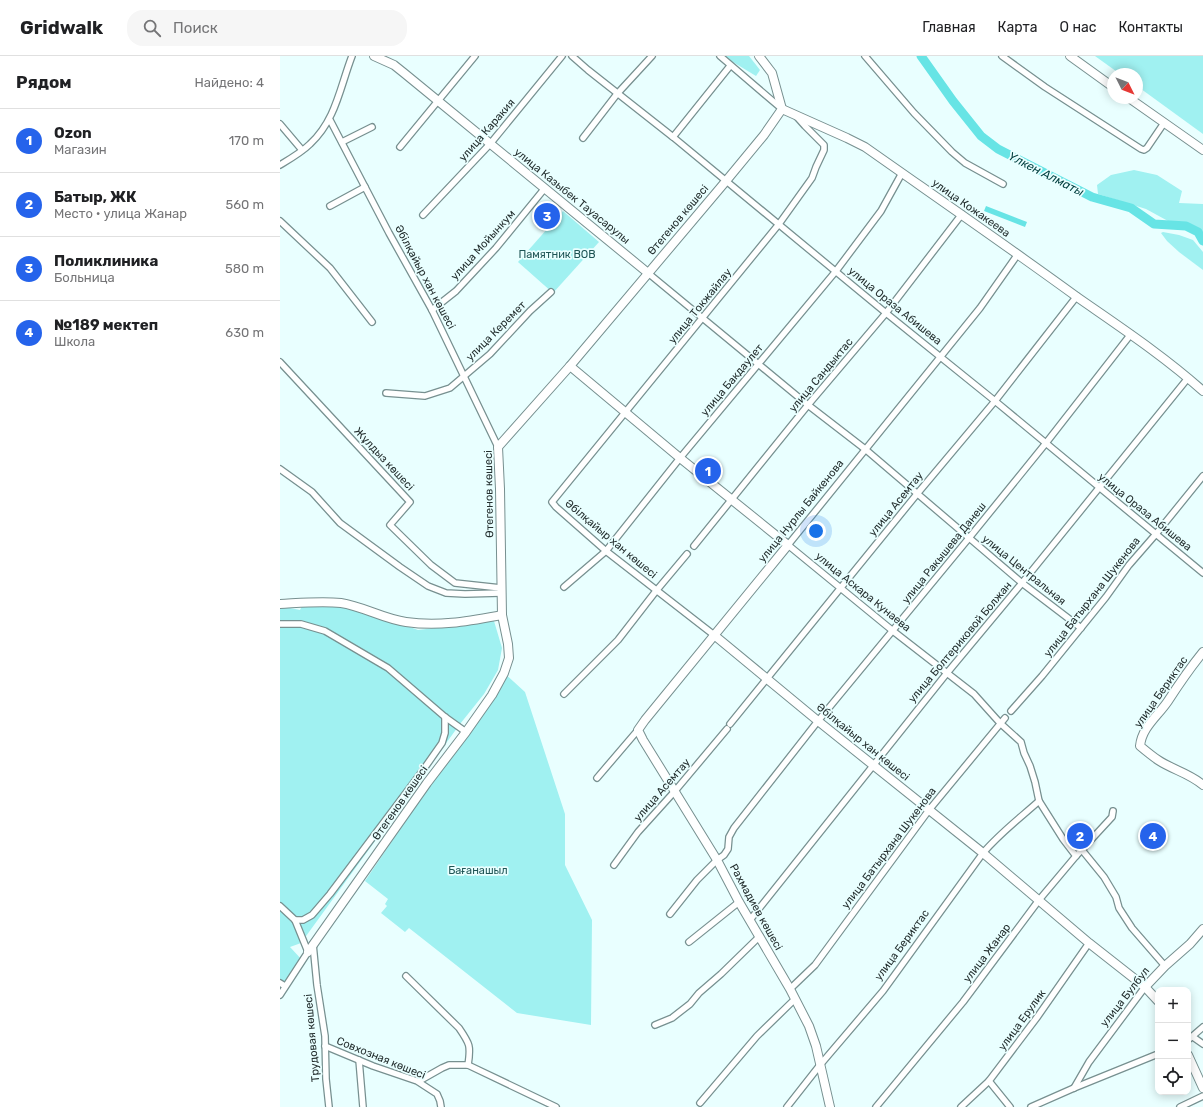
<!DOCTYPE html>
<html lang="ru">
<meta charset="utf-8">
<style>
body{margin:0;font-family:Rubik,sans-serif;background:#f6f6f6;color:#202124}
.controls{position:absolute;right:12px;bottom:12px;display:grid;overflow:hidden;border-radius:8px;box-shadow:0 2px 10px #0003}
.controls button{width:36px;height:36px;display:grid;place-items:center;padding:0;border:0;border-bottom:1px solid #e0e0e0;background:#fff;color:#202124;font:20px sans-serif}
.compass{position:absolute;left:827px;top:12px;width:36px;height:36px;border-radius:50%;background:#fff;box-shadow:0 2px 10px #0003;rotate:132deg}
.you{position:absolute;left:536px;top:475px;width:14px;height:14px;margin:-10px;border:3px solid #fff;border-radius:50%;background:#1a73e8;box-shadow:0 0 0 6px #1a73e833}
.badge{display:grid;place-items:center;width:26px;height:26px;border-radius:50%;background:#2563eb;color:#fff;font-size:13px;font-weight:700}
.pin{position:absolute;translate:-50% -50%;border:2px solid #fff;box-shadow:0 1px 4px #0006}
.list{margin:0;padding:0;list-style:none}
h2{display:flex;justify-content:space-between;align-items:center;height:52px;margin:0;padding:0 16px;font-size:17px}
h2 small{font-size:13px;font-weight:400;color:#757577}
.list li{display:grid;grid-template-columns:26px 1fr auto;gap:12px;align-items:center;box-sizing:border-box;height:64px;padding:0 16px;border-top:1px solid #e0e0e0}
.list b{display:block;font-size:15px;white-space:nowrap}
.list p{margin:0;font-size:13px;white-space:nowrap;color:#757577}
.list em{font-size:13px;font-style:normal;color:#757577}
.icon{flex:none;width:22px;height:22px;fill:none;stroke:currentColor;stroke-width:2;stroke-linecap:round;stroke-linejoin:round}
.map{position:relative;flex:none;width:923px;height:1051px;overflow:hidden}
header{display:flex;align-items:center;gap:24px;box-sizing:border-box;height:56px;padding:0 20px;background:#fff;border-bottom:1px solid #e0e0e0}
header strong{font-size:19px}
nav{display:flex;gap:22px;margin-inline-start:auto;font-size:14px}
.search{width:280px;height:36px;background:#f6f6f6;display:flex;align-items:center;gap:10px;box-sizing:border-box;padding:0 14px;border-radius:16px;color:#757577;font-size:15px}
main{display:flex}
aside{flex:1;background:#fff}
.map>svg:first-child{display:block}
</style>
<header>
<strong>Gridwalk</strong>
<div class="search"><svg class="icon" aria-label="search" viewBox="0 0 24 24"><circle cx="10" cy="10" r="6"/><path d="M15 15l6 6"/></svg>Поиск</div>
<nav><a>Главная</a><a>Карта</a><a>О нас</a><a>Контакты</a></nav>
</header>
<main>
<aside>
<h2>Рядом<small>Найдено: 4</small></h2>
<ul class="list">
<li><span class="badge">1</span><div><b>Ozon</b><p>Магазин</p></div><em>170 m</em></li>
<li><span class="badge">2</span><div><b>Батыр, ЖК</b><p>Место · улица Жанар</p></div><em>560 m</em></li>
<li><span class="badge">3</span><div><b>Поликлиника</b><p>Больница</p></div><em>580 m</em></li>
<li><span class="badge">4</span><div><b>№189 мектеп</b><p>Школа</p></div><em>630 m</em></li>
</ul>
</aside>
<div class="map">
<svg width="923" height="1051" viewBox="0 0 923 1051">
<rect width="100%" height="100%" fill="#e9ffff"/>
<g fill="#a0f1f1">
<polygon points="443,0 469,0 480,14 476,20"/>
<polygon points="815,0 923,0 923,78 857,30 857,18 840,18"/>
<polygon points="854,114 877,119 902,135 899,147 923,148 923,176 910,168 906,168 888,165 866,153 818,138 817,129 831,119"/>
<polygon points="283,155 319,186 273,237 238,206"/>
<polygon points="883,176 899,179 913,184 923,196 923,214 899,196 887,185 881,177"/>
<polygon points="24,546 86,555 138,574 214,565 222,592 218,614 204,638 180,668 21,887 10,891 22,904 6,925 0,925 0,550 20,554"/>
<polygon points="224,617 245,636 285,758 285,809 312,864 311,969 237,957 129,872 125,876 101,857 107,850 105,848 108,843 85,825 186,676"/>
</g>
<polygon fill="#67e4e5" points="706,150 747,166 745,171 704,155"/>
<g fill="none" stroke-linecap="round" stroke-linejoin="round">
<polyline stroke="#67e4e5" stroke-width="9" points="641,0 673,45 701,80 718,93 812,141 851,152 874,168 906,170 918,176 923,185"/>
<g stroke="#779090" stroke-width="8">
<g id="street">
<polyline points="292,0 308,14 393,81 606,257 715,345 923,517"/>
<polyline points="440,0 502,53"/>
<polyline points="585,0 634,57 672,96 685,107 723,128"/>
<polyline points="722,0 765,31 861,93 864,94 867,92 884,67"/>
<polyline points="50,64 109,177 152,254 218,391"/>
<polyline points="0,68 22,94"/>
<polyline points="393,81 450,10"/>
<polyline points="303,82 337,38 372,0"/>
<polyline points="62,86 92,71"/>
<polyline points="120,91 195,0"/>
<path d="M0 109C10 103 22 96 30 88 56 64 60 31 72 0"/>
<polyline points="50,150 85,131"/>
<polyline points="143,159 210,88 282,0"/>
<polyline points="0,165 50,212 92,266"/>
<polyline points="738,198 700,252 508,489 613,575 694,638 720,667 741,686 744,697 750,710 755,726 759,745 783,783 796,800"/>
<polyline points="368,217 528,349 585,393 742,527 801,572"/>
<polyline points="152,254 176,235 216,192 265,132"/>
<polyline points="0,306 130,446 110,469 151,509 175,527 221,532"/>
<polyline points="106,337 145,340 170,332 210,298 250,255 271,236"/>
<polyline points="0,413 32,436 60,467 120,511 148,530 166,537 185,538 221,537"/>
<polyline points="414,490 528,349 606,257 682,158"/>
<polyline points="284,531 326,495 400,402 556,215 601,155 622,117"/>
<polyline points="0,568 21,568 45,575 108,612 165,661 186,676"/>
<polyline points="434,579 326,495 276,451 272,446 499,168 532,122 536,111 544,94 544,89 525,70 517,61"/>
<polyline points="284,638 338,584 376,535 407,498"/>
<polyline points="731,655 762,620 826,541 849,509 876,478 923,420"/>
<polyline points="450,668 637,438 715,345 797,240"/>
<polyline points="317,722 358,674"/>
<polyline points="802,794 824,821 836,841 839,852 852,872 885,910"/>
<polyline points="334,809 358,776 395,735 447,673"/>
<polyline points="0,850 15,864 28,896 0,939"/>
<polyline points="390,858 417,824 437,804 444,799 448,793 449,781 454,772 538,665 689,482 766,387 851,278"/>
<polyline points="15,864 23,864 32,859 50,838 141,717 162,687 165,677 165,661"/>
<polyline points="470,864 667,617 742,527 908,322"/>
<polyline points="409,886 459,846"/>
<polyline points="33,888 37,929 45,980 46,1023 49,1051"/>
<path d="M126 920 179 972C190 988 191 990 188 1009"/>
<polyline points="0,927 5,930"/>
<polyline points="510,933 535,909 649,754 725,662"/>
<polyline points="375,969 392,962 410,948 419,937 441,918 480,880"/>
<polyline points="913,981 923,988"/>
<polyline points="908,984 923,971"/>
<polyline points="45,990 93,1010 137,1025 157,1038 160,1045 161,1051"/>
<polyline points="79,1004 83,1051"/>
<polyline points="139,1025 162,1012 169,1009 188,1009 276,1051"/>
<polyline points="794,1032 809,1006 865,931"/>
<polyline points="420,1047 477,980 515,943"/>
<path d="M507 1051 540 1009 603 935 703 797C720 777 740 762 759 745"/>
<polyline points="596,1051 683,946 759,844 796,800 832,761 833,755"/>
<polyline points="681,1051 709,1025"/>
<polyline points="730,1051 709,1025 758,960 809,887"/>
<polyline points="751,1051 794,1032 878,998"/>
<polyline points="900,1051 923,1040"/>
</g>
</g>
<g stroke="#779090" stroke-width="10">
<g id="secondary">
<polyline points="94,0 114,9 124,17 368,217"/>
<polyline points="790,0 833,31"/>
<polyline points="849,42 923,94"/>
<path d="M502 53 567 82 585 91C656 141 727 190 797 241 840 271 884 300 923 335"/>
<polyline points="290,310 400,402 508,489 365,664 358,674 363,684 437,804 459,846 510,933 529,970 536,990 550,1051"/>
<path d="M0 548C20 547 41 545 61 547 82 550 104 563 126 566 159 571 189 565 222 559"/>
<polyline points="434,579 538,665 703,797 809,887 865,931 878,945"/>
<path d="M923 596C910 612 899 628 888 645 878 660 862 671 860 690 866 695 872 700 878 704 893 714 909 717 923 729"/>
<polyline points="28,896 147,727 186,676 212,639 224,617 229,602 228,588 222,559 220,433 218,391 290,310 446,125 484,79 502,53 492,17 479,0"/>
<polyline points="865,931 885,910 910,888 923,873"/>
<polyline points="908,999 923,1032"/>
</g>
</g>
<use href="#street" stroke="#fff" stroke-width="5.5"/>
<use href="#secondary" stroke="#fff" stroke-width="8"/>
</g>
<g text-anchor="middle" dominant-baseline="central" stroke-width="3.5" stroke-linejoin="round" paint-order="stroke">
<g font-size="11" fill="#253030" stroke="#e9ffff">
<text transform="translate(207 74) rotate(-49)">улица Каракия</text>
<text transform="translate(292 140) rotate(39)">улица Казыбек Тауасарулы</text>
<text transform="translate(691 152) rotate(35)">улица Кожакеева</text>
<text transform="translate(398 164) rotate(-50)">Өтегенов көшесі</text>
<text transform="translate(203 189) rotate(-48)">улица Мойынкум</text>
<text transform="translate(145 221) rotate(62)">Әбілқайыр хан көшесі</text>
<text transform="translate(420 250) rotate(-51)">улица Токжайлау</text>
<text transform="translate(615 250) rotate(39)">улица Ораза Абишева</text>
<text transform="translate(216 275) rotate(-45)">улица Керемет</text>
<text transform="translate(541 319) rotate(-50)">улица Сандыктас</text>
<text transform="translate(452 324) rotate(-50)">улица Бакдаулет</text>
<text transform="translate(104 403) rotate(47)">Жұлдыз көшесі</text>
<text transform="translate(209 438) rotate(-91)">Өтегенов көшесі</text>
<text transform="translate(616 448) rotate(-51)">улица Асемтау</text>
<text transform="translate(521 455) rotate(-51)">улица Нурлы Байкенова</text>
<text transform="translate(865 456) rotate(39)">улица Ораза Абишева</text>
<text transform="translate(331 483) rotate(40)">Әбілқайыр хан көшесі</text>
<text transform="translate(664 497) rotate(-51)">улица Ракышева Данеш</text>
<text transform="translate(744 514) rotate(39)">улица Центральная</text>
<text transform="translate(583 536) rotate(39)">улица Аскара Кунаева</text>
<text transform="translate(812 541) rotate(-52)">улица Батырхана Шукенова</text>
<text transform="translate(680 586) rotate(-50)">улица Болтериковой Болжан</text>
<text transform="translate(881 636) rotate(-55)">улица Бериктас</text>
<text transform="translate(583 686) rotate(39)">Әбілқайыр хан көшесі</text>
<text transform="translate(382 734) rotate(-49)">улица Асемтау</text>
<text transform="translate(120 747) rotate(-55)">Өтегенов көшесі</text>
<text transform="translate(609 792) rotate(-53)">улица Батырхана Шукенова</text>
<text transform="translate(476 851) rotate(61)">Рахмадиев көшесі</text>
<text transform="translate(622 889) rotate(-54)">улица Бериктас</text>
<text transform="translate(707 897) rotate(-53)">улица Жанар</text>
<text transform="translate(845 941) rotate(-52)">улица Булбул</text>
<text transform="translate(742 964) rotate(-54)">улица Ерулик</text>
<text transform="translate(32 982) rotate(-95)">Трудовая көшесі</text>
<text transform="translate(101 1002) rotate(22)">Совхозная көшесі</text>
</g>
<g font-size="11" fill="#1f5556" stroke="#e9ffff">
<text x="277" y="198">Памятник ВОВ</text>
<text x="198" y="814">Бағанашыл</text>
</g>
<g font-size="12" font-style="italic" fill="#013f3f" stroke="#e9ffff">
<text transform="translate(766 118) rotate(27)">Үлкен Алматы</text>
</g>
</g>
</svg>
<div class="controls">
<button>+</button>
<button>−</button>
<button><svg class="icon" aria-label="locate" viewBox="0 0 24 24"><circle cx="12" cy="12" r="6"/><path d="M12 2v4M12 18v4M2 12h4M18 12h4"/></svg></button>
</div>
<svg class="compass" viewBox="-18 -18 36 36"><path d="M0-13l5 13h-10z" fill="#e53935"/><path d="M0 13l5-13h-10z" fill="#757577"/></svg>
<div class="you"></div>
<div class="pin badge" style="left:428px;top:415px">1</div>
<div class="pin badge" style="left:800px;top:780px">2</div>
<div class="pin badge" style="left:267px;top:160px">3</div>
<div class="pin badge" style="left:873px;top:780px">4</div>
</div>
</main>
